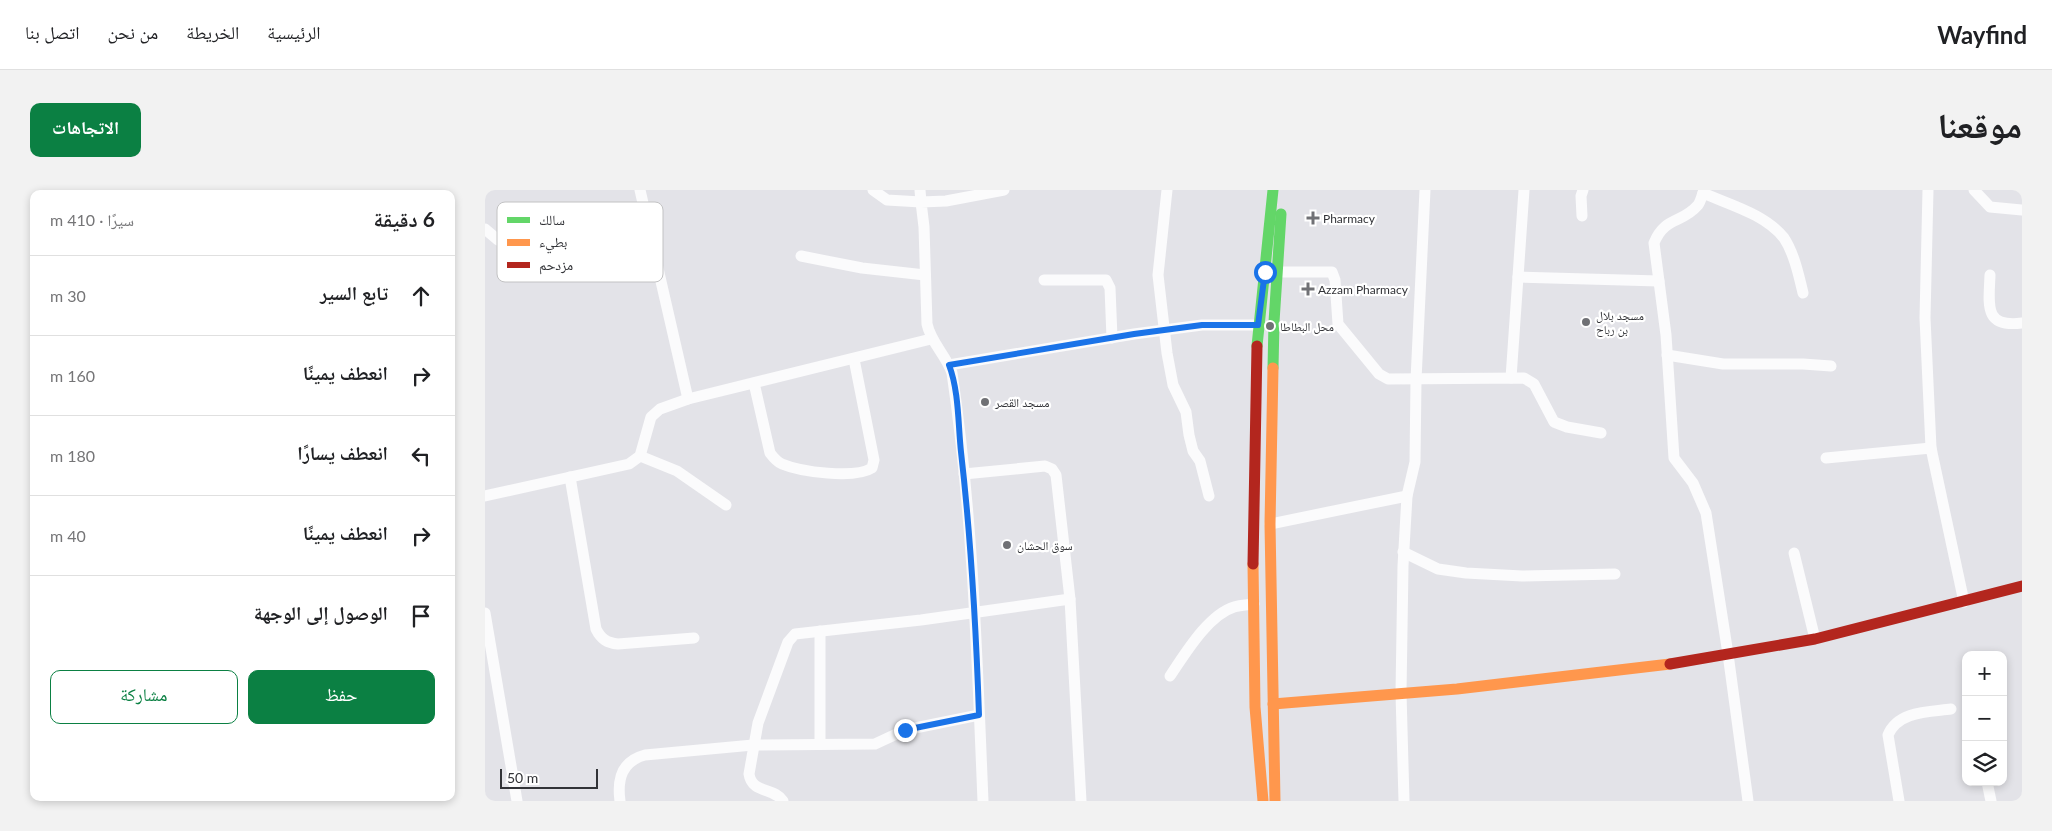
<!DOCTYPE html>
<html lang="ar">
<meta charset="utf-8">
<style>
body{margin:0;font-family:Lato,"Noto Naskh Arabic",sans-serif;background:#f2f2f2;color:#202124;direction:rtl}
.controls{position:absolute;right:15px;bottom:15px;display:grid;overflow:hidden;border-radius:10px;box-shadow:0 2px 8px #0003}
.controls button{width:45px;height:45px;display:grid;place-items:center;padding:0;border:0;border-bottom:1px solid #e0e0e0;background:#fff;color:#202124;font:25px sans-serif}
.scale{position:absolute;left:15px;bottom:12px;width:98px;box-sizing:border-box;padding-left:5px;border:2px solid #323337;border-top:0;font-size:14px;line-height:18px;white-space:nowrap;color:#323337;-webkit-text-stroke:4px #fff;paint-order:stroke}
.stop{position:absolute;width:15px;height:15px;margin:-11px;border:4px solid #1a73e8;border-radius:50%;background:#fff}
.stop.end{background:#1a73e8;border-color:#fff;box-shadow:0 1px 5px #0008}
.list{margin:0;padding:0;list-style:none}
h2{display:flex;justify-content:space-between;align-items:center;height:65px;margin:0;padding:0 20px;font-size:21px}
h2 small{font-size:16px;font-weight:400;color:#757577}
.list li{display:grid;grid-template-columns:32px 1fr auto;gap:15px;align-items:center;box-sizing:border-box;height:80px;padding:0 20px;border-top:1px solid #e0e0e0}
.list b{display:block;font-size:19px;white-space:nowrap}
.list em{font-size:16px;font-style:normal;color:#757577}
.actions{display:flex;gap:10px;padding:15px 20px}
.actions a{flex:1;padding:11px 0;border:1px solid #0b8043;border-radius:10px;text-align:center;font-size:18px;color:#0b8043}
.actions .main{background:#0b8043;color:#fff}
.icon{flex:none;width:28px;height:28px;fill:none;stroke:currentColor;stroke-width:2;stroke-linecap:round;stroke-linejoin:round}
.map{position:relative;flex:none;width:1537px;height:611px;overflow:hidden;direction:ltr;border-radius:10px}
header{display:flex;align-items:center;gap:30px;box-sizing:border-box;height:70px;padding:0 25px;background:#fff;border-bottom:1px solid #e0e0e0}
header strong{font-size:24px}
nav{display:flex;gap:28px;margin-inline-start:auto;font-size:18px}
.intro{display:flex;align-items:center;justify-content:space-between;box-sizing:border-box;height:120px;padding:0 30px}
h1{margin:0;font-size:35px}
.button{padding:12px 22px;border-radius:10px;background:#0b8043;color:#fff;font-size:18px;font-weight:700}
main{display:flex;gap:30px;padding:0 30px}
aside{flex:1;background:#fff;border-radius:10px;box-shadow:0 2px 8px #0003}
.map>svg:first-child{display:block}
</style>
<header>
<strong>Wayfind</strong>
<nav><a>الرئيسية</a><a>الخريطة</a><a>من نحن</a><a>اتصل بنا</a></nav>
</header>
<div class="intro"><h1>موقعنا</h1><a class="button">الاتجاهات</a></div>
<main>
<div class="map">
<svg width="1537" height="611" viewBox="0 0 1537 611">
<rect width="100%" height="100%" fill="#e3e3e8"/>
<g fill="none" stroke-linecap="round" stroke-linejoin="round">
<g stroke="#fbfbfc" stroke-width="11">
<polyline points="155,0 203,209"/>
<polyline points="388,0 402,10 436,12 435,0"/>
<polyline points="682,0 673,85 682,163 688,195 701,222 704,245 708,261 715,271 724,306"/>
<path d="M1219 0C1217 5 1216 11 1213 15 1197 34 1180 26 1169 53L1181 145 1189 268 1208 293 1221 323 1243 464 1263 611"/>
<polyline points="1443,0 1440,128 1446,258 1479,412"/>
<polyline points="1489,0 1505,17 1537,20"/>
<path d="M1218 3C1245 15 1280 24 1299 48 1309 63 1314 86 1318 103"/>
<polyline points="1097,26 1096,6 1098,0"/>
<polyline points="0,39 13,50 24,56 39,60 66,56 162,35"/>
<polyline points="316,66 377,78 440,85"/>
<polyline points="792,82 847,82 850,90 853,134 894,184 903,189 1039,188 1049,194 1069,232 1082,237 1116,243"/>
<path d="M1505 85C1504 114 1498 138 1537 133"/>
<polyline points="1033,87 1174,91"/>
<polyline points="559,90 621,90 625,98 627,148"/>
<polyline points="1182,165 1238,174 1318,174 1346,176"/>
<polyline points="464,175 649,144 717,135 773,135"/>
<polyline points="1026,188 1039,0"/>
<path d="M269 193 285 263C288 267 292 272 297 274 316 282 370 289 387 278L389 270 369 169"/>
<polyline points="155,266 192,281 241,315"/>
<polyline points="1341,268 1446,258"/>
<polyline points="479,284 560,276 567,279 571,285 585,409 596,611"/>
<path d="M85 287 111 439C116 449 122 453 133 454L209 448"/>
<polyline points="0,306 144,274 155,266 166,227 175,219 203,209 446,149"/>
<polyline points="785,334 922,306"/>
<polyline points="918,362 953,379 981,383 1037,386 1130,384"/>
<polyline points="1309,363 1330,449"/>
<polyline points="0,423 32,611"/>
<path d="M685 486C700 464 723 425 749 417 756 415 763 415 769 414"/>
<polyline points="335,553 335,441"/>
<polyline points="1502,592 1506,611"/>
<path d="M135 611C132 589 137 571 160 565L268 555 390 554 420 540 494 525"/>
<path d="M298 611C289 597 267 604 264 584L273 533 303 452 310 444 436 430 585 409"/>
<path d="M498 611C492 468 488 325 467 183 461 165 446 153 442 134L439 37 436 12 461 11 519 0"/>
<polyline points="919,611 916,503 918,376 922,306 930,272 931,190 940,0"/>
<path d="M1414 611 1403 545C1413 521 1443 522 1466 519"/>
</g>
<g stroke="#63d668" stroke-width="11">
<polyline points="772,156 788,0"/>
<polyline points="788,178 789,132 796,24"/>
</g>
<g stroke="#ff974d" stroke-width="11">
<polyline points="788,178 785,334 790,611"/>
<polyline points="768,374 770,517 778,611"/>
<polyline points="788,514 972,499 1185,474"/>
</g>
<g stroke="#b3261e" stroke-width="11">
<polyline points="768,374 772,156"/>
<polyline points="1185,474 1330,449 1537,396"/>
</g>
</g>
<g fill="none" stroke-linecap="round" stroke-linejoin="round">
<path stroke="#1a73e8" stroke-width="6" d="M420 540 494 525C491 437 486 349 476 262 473 234 474 201 464 175L649 144 717 135H773L780 82"/>
</g>
<g fill="#707175" stroke="#fff" stroke-width="2">
<path d="M825.5 20.5h5v5h5v5h-5v5h-5v-5h-5v-5h5z"/>
<path d="M820.5 91.5h5v5h5v5h-5v5h-5v-5h-5v-5h5z"/>
<circle cx="1101" cy="132" r="5"/>
<circle cx="785" cy="136" r="5"/>
<circle cx="500" cy="212" r="5"/>
<circle cx="522" cy="355" r="5"/>
</g>
<g text-anchor="middle" dominant-baseline="central" stroke-width="4.5" stroke-linejoin="round" paint-order="stroke">
<g font-size="12" fill="#323337" stroke="#fff" text-anchor="start">
<text x="838" y="28">Pharmacy</text>
<text x="833" y="99">Azzam Pharmacy</text>
<text x="1111" y="125">مسجد بلال<tspan x="1111" dy="14">بن رباح</tspan></text>
<text x="795" y="136">محل البطاطا</text>
<text x="510" y="212">مسجد القصر</text>
<text x="532" y="355">سوق الحشان</text>
</g>
</g>
<rect x="12" y="12" width="166" height="80" rx="8" fill="#fff" stroke="#c2c2c3" stroke-width="1"/>
<rect x="22" y="27" width="23" height="6" fill="#63d668"/>
<rect x="22" y="49" width="23" height="7" fill="#ff974d"/>
<rect x="22" y="72" width="23" height="6" fill="#b3261e"/>
<g font-size="14" fill="#323337">
<text x="54" y="35">سالك</text>
<text x="54" y="57">بطيء</text>
<text x="54" y="80">مزدحم</text>
</g>
</svg>
<div class="controls">
<button>+</button>
<button>−</button>
<button><svg class="icon" aria-label="layers" viewBox="0 0 24 24"><path d="M12 4l9 5-9 5-9-5zM3 14l9 5 9-5"/></svg></button>
</div>
<div class="scale">50 m</div>
<div class="stop" style="left:780px;top:82px"></div>
<div class="stop end" style="left:420px;top:540px"></div>
</div>
<aside>
<h2>6 دقيقة<small>سيرًا · 410 m</small></h2>
<ul class="list">
<li><svg class="icon" aria-label="ahead" viewBox="0 0 24 24"><path d="M12 20V5M6 11l6-6 6 6"/></svg><div><b>تابع السير</b></div><em>30 m</em></li>
<li><svg class="icon" aria-label="right" viewBox="0 0 24 24"><path d="M7 20v-9h11M14 6l5 5-5 5"/></svg><div><b>انعطف يمينًا</b></div><em>160 m</em></li>
<li><svg class="icon" aria-label="left" viewBox="0 0 24 24"><path d="M17 20v-9H6M10 6l-5 5 5 5"/></svg><div><b>انعطف يسارًا</b></div><em>180 m</em></li>
<li><svg class="icon" aria-label="right" viewBox="0 0 24 24"><path d="M7 20v-9h11M14 6l5 5-5 5"/></svg><div><b>انعطف يمينًا</b></div><em>40 m</em></li>
<li><svg class="icon" aria-label="arrive" viewBox="0 0 24 24"><path d="M6 21V4h12l-3 4 3 4H6"/></svg><div><b>الوصول إلى الوجهة</b></div></li>
</ul>
<div class="actions"><a class="main">حفظ</a><a>مشاركة</a></div>
</aside>
</main>
